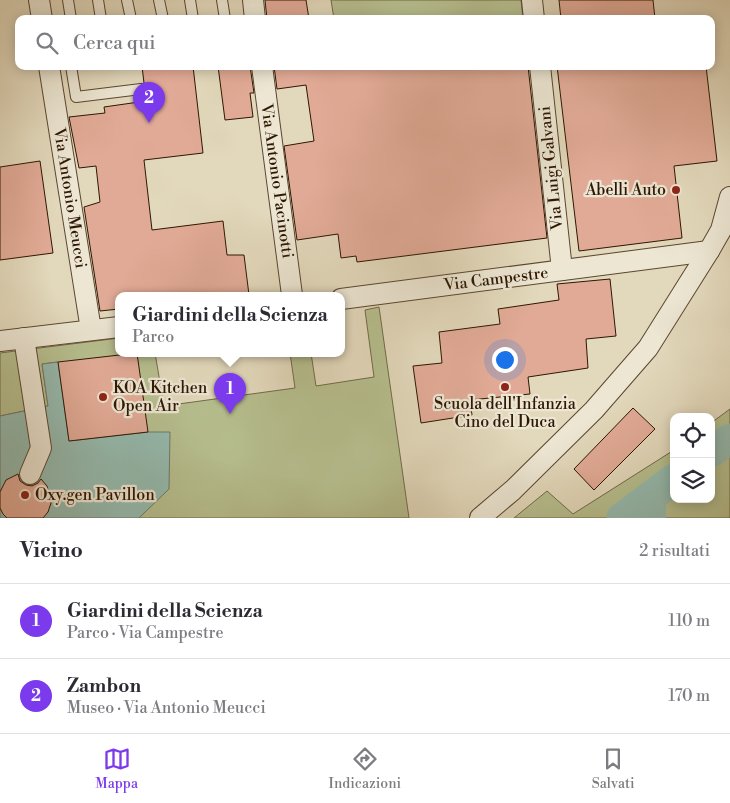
<!DOCTYPE html>
<html lang="it">
<meta charset="utf-8">
<style>
body{margin:0;font-family:"Libre Bodoni",serif;background:#f2f2f3;color:#2b2b33}
.controls{position:absolute;right:15px;bottom:15px;display:grid;overflow:hidden;border-radius:10px;box-shadow:0 2px 12px #0003}
.controls button{width:45px;height:45px;display:grid;place-items:center;padding:0;border:0;border-bottom:1px solid #e1e1e2;background:#fff;color:#2b2b33;font:25px sans-serif}
.you{position:absolute;left:504px;top:359px;width:18px;height:18px;margin:-12px;border:4px solid #fff;border-radius:50%;background:#1a73e8;box-shadow:0 0 0 8px #1a73e833}
.badge{display:grid;place-items:center;width:32px;height:32px;border-radius:50%;background:#7c3aed;color:#fff;font-size:16px;font-weight:700}
.pin{position:absolute;translate:-50% -41px;filter:drop-shadow(0 1px 2px #0008)}
.pin::after{content:'';position:absolute;top:26px;width:18px;height:15px;background:inherit;clip-path:polygon(0 0,100% 0,50% 100%)}
.popup{position:absolute;left:115px;top:292px;width:230px;height:65px;box-sizing:border-box;display:grid;place-content:center;border-radius:10px;background:#fff;filter:drop-shadow(0 1px 4px #0005);font-size:16px;white-space:nowrap;color:#7c7c81}
.popup b{font-size:19px;color:#2b2b33}
.popup::after{content:'';position:absolute;left:50%;top:100%;margin-left:-10px;border:10px solid transparent;border-top-color:#fff}
.list{margin:0;padding:0;list-style:none}
h2{display:flex;justify-content:space-between;align-items:center;height:65px;margin:0;padding:0 20px;font-size:21px}
h2 small{font-size:16px;font-weight:400;color:#7c7c81}
.list li{display:grid;grid-template-columns:32px 1fr auto;gap:15px;align-items:center;box-sizing:border-box;height:75px;padding:0 20px;border-top:1px solid #e1e1e2}
.list b{display:block;font-size:19px;white-space:nowrap}
.list p{margin:0;font-size:16px;white-space:nowrap;color:#7c7c81}
.list em{font-size:16px;font-style:normal;color:#7c7c81}
.icon{flex:none;width:28px;height:28px;fill:none;stroke:currentColor;stroke-width:2;stroke-linecap:round;stroke-linejoin:round}
.map{position:relative;flex:none;width:730px;height:518px;overflow:hidden}
.search{position:absolute;background:#fff;box-shadow:0 2px 12px #0003;left:15px;right:15px;top:15px;height:55px;display:flex;align-items:center;gap:12px;box-sizing:border-box;padding:0 18px;border-radius:10px;color:#7c7c81;font-size:19px}
.sheet{height:215px;background:#fff}
nav{display:flex;justify-content:space-around;align-items:center;box-sizing:border-box;height:70px;border-top:1px solid #e1e1e2;background:#fff;font-size:14px;color:#7c7c81}
nav a{display:grid;justify-items:center;gap:2px}
nav .on{color:#7c3aed}
.map>svg:first-child{display:block}
</style>
<div class="map">
<svg width="730" height="518" viewBox="0 0 730 518">
<rect width="100%" height="100%" fill="#e2d8bb"/>
<filter id="stains"><feTurbulence type="fractalNoise" baseFrequency=".004" numOctaves="4"/><feColorMatrix values="0 0 0 0 .2 0 0 0 0 .09 0 0 0 0 .02 0 0 0 .5 -.17"/></filter>
<radialGradient id="worn" r=".72"><stop offset=".6" stop-color="#630" stop-opacity="0"/><stop offset="1" stop-color="#630" stop-opacity=".3"/></radialGradient>
<g fill="#b6be8e" stroke="#726a48">
<polygon points="331,0 521,0 523,19 334,19"/>
<polygon points="379,307 409,518 139,518 152,504 148,432 69,441 58,362 42,364 48,406 0,416 0,353 119,338 119,353 155,353 164,406 295,388 290,353 311,353 316,386 374,377 365,310"/>
<polygon points="730,409 730,518 514,518 547,491 573,514 674,450 674,499 711,499 711,423"/>
</g>
<polygon fill="#95baae" stroke="#6c796a" points="58,362 69,441 148,432 170,432 169,489 139,518 0,518 0,416 48,406 42,364"/>
<g fill="none" stroke-linecap="round" stroke-linejoin="round">
<polyline stroke="#95baae" stroke-width="18" points="657,492 657,518"/>
<g stroke="#95baae" stroke-width="31">
<polyline points="711,452 730,439"/>
<polyline points="622,518 674,479"/>
</g>
</g>
<g fill="#e1aa96" stroke="#2e1703">
<polygon points="265,0 306,0 309,19 267,19"/>
<polygon points="559,0 653,0 655,19 561,19"/>
<polygon points="142,66 193,66 203,153 144,160 152,230 223,221 227,255 244,255 249,295 119,295 119,309 100,311 84,207 100,202 96,166 79,168 69,117 105,113 104,107 146,101 145,95 148,89 144,83"/>
<polygon points="218,66 250,66 254,93 250,93 253,117 225,120"/>
<polygon points="274,66 528,66 547,238 357,262 356,256 341,258 338,234 297,240 284,146 314,141 306,85 277,89"/>
<polygon points="557,66 706,66 717,161 674,166 682,238 579,251"/>
<polygon points="40,161 53,253 0,260 0,167"/>
<polygon points="610,279 616,336 586,339 588,368 528,377 530,394 470,400 472,415 421,423 413,366 442,363 439,332 500,324 498,309 559,300 557,284"/>
<polygon points="137,353 148,432 69,441 58,362"/>
<polygon points="633,408 655,429 594,490 574,469"/>
<polygon points="18,474 20,481 26,485 32,486 38,483 41,479 47,486 51,503 48,512 43,518 7,518 3,514 0,508 0,492 6,480"/>
</g>
<g fill="none" stroke-linecap="round" stroke-linejoin="round">
<g stroke="#5b4731" stroke-width="12">
<g id="lane">
<polyline points="68,0 71,19"/>
<polyline points="98,0 101,19"/>
<polyline points="127,0 131,19"/>
<polyline points="159,0 163,19"/>
<polyline points="190,0 193,19"/>
<polyline points="222,0 225,19"/>
<polyline points="71,66 76,97 141,89"/>
</g>
</g>
<g stroke="#5b4731" stroke-width="22">
<g id="street">
<polyline points="39,0 42,19"/>
<polyline points="253,0 255,19"/>
<polyline points="532,0 534,19"/>
<polyline points="49,66 91,330"/>
<polyline points="262,66 292,295"/>
<polyline points="540,66 562,270"/>
<polyline points="341,299 709,251"/>
<polyline points="24,338 41,448 30,474"/>
<polyline points="0,341 119,327"/>
<polyline points="480,518 513,490 594,410 648,348 709,251 721,230 730,197"/>
</g>
</g>
<use href="#lane" stroke="#ece6d3" stroke-width="10"/>
<use href="#street" stroke="#ece6d3" stroke-width="20"/>
</g>
<g fill="#8f2418" stroke="#ece6d3" stroke-width="2">
<circle cx="676" cy="190" r="5"/>
<circle cx="505" cy="387" r="5"/>
<circle cx="103" cy="397" r="5"/>
<circle cx="25" cy="495" r="5"/>
</g>
<g text-anchor="middle" dominant-baseline="central" stroke-width="4.5" stroke-linejoin="round" paint-order="stroke">
<g font-size="16" fill="#2e1703" stroke="#ece6d3">
<text transform="translate(551 168) rotate(-96)">Via Luigi Galvani</text>
<text transform="translate(277 181) rotate(82)">Via Antonio Pacinotti</text>
<text transform="translate(70 198) rotate(81)">Via Antonio Meucci</text>
<text transform="translate(496 279) rotate(-7)">Via Campestre</text>
</g>
<g font-size="16" fill="#2e1703" stroke="#ece6d3" text-anchor="start">
<text x="666" y="190" text-anchor="end">Abelli Auto</text>
<text x="113" y="388">KOA Kitchen<tspan x="113" dy="18">Open Air</tspan></text>
<text x="505" y="404" text-anchor="middle">Scuola dell'Infanzia<tspan x="505" dy="18">Cino del Duca</tspan></text>
<text x="35" y="495">Oxy.gen Pavillon</text>
</g>
</g>
<rect width="100%" height="100%" filter="url(#stains)"/>
<rect width="100%" height="100%" fill="url(#worn)"/>
</svg>
<div class="controls">
<button><svg class="icon" aria-label="locate" viewBox="0 0 24 24"><circle cx="12" cy="12" r="6"/><path d="M12 2v4M12 18v4M2 12h4M18 12h4"/></svg></button>
<button><svg class="icon" aria-label="layers" viewBox="0 0 24 24"><path d="M12 4l9 5-9 5-9-5zM3 14l9 5 9-5"/></svg></button>
</div>
<div class="you"></div>
<div class="pin badge" style="left:230px;top:414px">1</div>
<div class="popup"><b>Giardini della Scienza</b>Parco</div>
<div class="pin badge" style="left:149px;top:123px">2</div>
<div class="search"><svg class="icon" aria-label="search" viewBox="0 0 24 24"><circle cx="10" cy="10" r="6"/><path d="M15 15l6 6"/></svg>Cerca qui</div>
</div>
<section class="sheet">
<h2>Vicino<small>2 risultati</small></h2>
<ul class="list">
<li><span class="badge">1</span><div><b>Giardini della Scienza</b><p>Parco · Via Campestre</p></div><em>110 m</em></li>
<li><span class="badge">2</span><div><b>Zambon</b><p>Museo · Via Antonio Meucci</p></div><em>170 m</em></li>
</ul>
</section>
<nav>
<a class="on"><svg class="icon" aria-label="map" viewBox="0 0 24 24"><path d="M3 6l6-2 6 2 6-2v14l-6 2-6-2-6 2zM9 4v14M15 6v14"/></svg>Mappa</a>
<a><svg class="icon" aria-label="directions" viewBox="0 0 24 24"><path d="M12 3l9 9-9 9-9-9zM9 14v-3h6M13 9l2 2-2 2"/></svg>Indicazioni</a>
<a><svg class="icon" aria-label="saved" viewBox="0 0 24 24"><path d="M7 4h10v16l-5-4-5 4z"/></svg>Salvati</a>
</nav>
